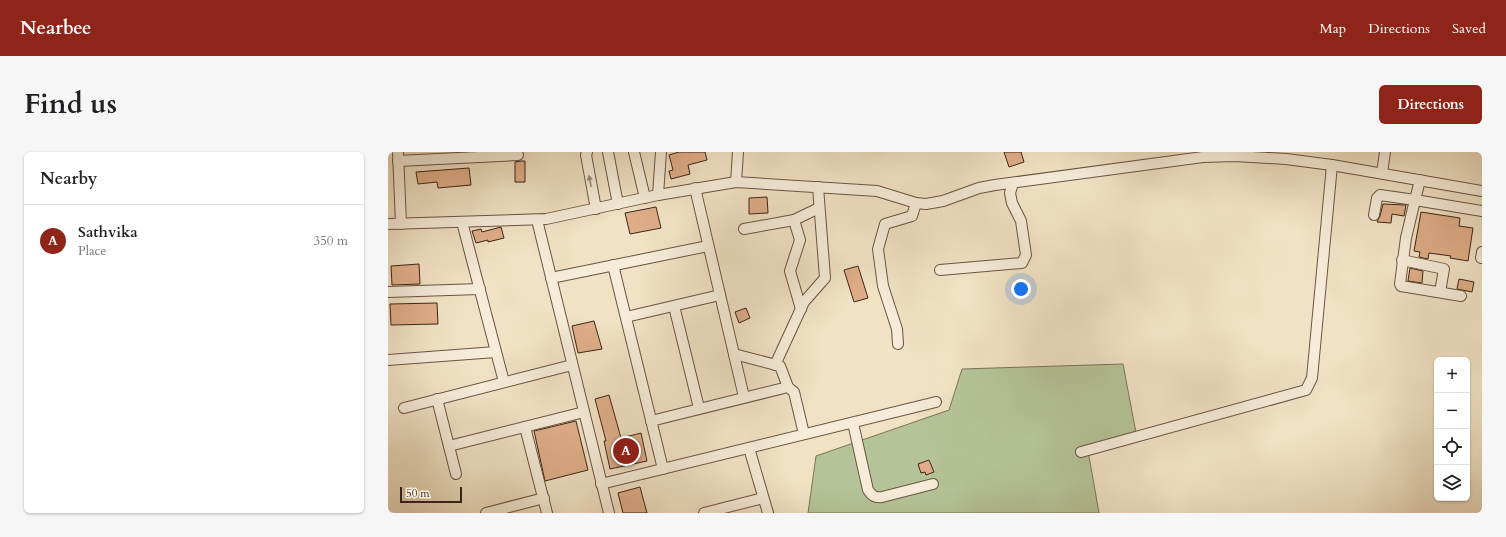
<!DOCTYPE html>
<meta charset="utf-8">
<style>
body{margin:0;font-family:Cardo,serif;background:#f6f6f6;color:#202124}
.controls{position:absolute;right:12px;bottom:12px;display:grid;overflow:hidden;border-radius:6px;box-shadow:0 1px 3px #0004}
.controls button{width:36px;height:36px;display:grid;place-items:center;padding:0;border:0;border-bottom:1px solid #e0e0e0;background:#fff;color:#202124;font:20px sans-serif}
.scale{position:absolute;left:12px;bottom:10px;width:62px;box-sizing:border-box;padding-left:4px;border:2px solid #3d2517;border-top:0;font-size:11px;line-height:14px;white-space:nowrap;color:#3d2517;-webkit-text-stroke:3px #f6ecd9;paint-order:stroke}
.you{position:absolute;left:633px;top:137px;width:14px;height:14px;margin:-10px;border:3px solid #fff;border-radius:50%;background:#1a73e8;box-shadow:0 0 0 6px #1a73e833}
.badge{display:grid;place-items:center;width:26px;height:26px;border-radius:50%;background:#8f2418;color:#fff;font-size:13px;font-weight:700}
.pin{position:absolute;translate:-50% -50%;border:2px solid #fff;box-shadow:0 1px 4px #0006}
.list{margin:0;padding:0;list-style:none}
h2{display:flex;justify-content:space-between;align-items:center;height:52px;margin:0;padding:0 16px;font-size:17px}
h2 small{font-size:13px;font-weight:400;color:#757577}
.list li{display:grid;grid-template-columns:26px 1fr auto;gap:12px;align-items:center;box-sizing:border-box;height:72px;padding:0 16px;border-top:1px solid #e0e0e0}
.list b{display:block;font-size:15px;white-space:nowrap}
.list p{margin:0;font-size:13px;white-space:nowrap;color:#757577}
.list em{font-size:13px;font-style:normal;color:#757577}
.icon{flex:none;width:22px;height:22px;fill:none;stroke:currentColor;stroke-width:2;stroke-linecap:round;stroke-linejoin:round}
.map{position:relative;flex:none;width:1094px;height:361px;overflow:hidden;border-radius:6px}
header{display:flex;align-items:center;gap:24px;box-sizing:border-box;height:56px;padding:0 20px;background:#8f2418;color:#fff}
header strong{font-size:19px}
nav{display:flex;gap:22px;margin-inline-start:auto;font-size:14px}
.intro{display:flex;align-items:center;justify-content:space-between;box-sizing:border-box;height:96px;padding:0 24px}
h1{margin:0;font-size:28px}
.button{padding:10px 18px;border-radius:6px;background:#8f2418;color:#fff;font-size:14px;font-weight:700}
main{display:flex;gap:24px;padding:0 24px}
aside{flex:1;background:#fff;border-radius:6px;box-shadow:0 1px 3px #0004}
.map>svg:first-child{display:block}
</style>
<header>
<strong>Nearbee</strong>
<nav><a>Map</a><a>Directions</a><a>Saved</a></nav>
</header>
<div class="intro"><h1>Find us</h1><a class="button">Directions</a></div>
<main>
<aside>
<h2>Nearby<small></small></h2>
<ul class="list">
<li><span class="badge">A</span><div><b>Sathvika</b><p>Place</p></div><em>350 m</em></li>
</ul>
</aside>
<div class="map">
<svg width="1094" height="361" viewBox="0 0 1094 361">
<rect width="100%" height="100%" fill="#f1e2c5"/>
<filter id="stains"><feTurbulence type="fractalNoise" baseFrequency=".005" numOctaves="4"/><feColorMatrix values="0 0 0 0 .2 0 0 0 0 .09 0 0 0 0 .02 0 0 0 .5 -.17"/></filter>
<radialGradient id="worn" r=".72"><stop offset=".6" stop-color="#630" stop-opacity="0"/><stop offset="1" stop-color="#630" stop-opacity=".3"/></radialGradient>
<polygon fill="#b5c498" stroke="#797458" points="735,212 749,286 699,293 711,361 420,361 428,304 561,258 574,217"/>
<g fill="#dfae89" stroke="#3d2517">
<polygon points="291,0 317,0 319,8 300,13 302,22 283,27 281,19 285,18 281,3"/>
<polygon points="616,0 633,0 636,10 621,15"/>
<polygon points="133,9 137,9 137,30 127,30 127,10"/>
<polygon points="81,16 83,33 50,36 49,30 30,32 28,20"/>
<polygon points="379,45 380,61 361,62 361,46"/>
<polygon points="995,52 1018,53 1016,64 1004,62 1003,71 989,70 992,64"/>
<polygon points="268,55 273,76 242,82 237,61"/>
<polygon points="1033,60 1072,66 1071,74 1085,76 1080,109 1062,106 1063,104 1041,101 1040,107 1031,105 1032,100 1026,99"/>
<polygon points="113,75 116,86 100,90 100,88 88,91 84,79 93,77 94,80"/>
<polygon points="31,112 32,132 4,133 3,114"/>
<polygon points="470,114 480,146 466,150 456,118"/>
<polygon points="1022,116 1035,119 1034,131 1020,129"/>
<polygon points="1071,127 1086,130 1084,140 1069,137"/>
<polygon points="49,151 50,172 3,173 2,152"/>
<polygon points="358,156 362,166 351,171 347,160"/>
<polygon points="206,169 214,197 190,201 184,174"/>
<polygon points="221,243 233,286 253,281 259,309 222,317 216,289 218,289 207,247"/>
<polygon points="188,269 200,318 157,329 146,279"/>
<polygon points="541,308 546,320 538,323 537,320 533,321 530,312"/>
<polygon points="252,335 259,361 235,361 230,341"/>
</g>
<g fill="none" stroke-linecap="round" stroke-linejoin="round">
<g stroke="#6a5442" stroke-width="12">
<g id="minor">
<polyline points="10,0 13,72"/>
<polyline points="199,0 198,3 208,57"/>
<polyline points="220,0 230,52"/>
<polyline points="246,0 257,46"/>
<polyline points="10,9 130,3"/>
<polyline points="994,21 997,0"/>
<polyline points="1032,28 1027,48 1094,59"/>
<polyline points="348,30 350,0"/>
<polyline points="307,36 356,245"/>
<polyline points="270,43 273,0"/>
<polyline points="986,63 989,46 992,43 1027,48 1018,86 1012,132 1013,134 1073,144"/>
<polyline points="149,68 221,361"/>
<polyline points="406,68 412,88 402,119 413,157"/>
<polyline points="74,70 116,230"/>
<polyline points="0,72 158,67 270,43 348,30 489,39 528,51 538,52 555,49 591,36 607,33 815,5 847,4 898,7 944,13 1094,39"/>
<polyline points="356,77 406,68 431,56"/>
<polyline points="1093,106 1094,100"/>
<polyline points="1014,108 1056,117 1052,140"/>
<polyline points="225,113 275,317"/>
<polyline points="552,118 634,111 638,103 633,69 624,51 622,41 625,31"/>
<polyline points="163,126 320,94"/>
<polyline points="0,140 92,137"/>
<polyline points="286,154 311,256"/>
<polyline points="238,165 332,143"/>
<polyline points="510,192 509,177 495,134 490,97 497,72 524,64 528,51"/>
<polyline points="346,202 392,214 400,235"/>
<polyline points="0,208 108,200"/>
<polyline points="387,213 416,150 437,126 430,35"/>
<polyline points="49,247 68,322"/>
<polyline points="16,256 184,213"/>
<polyline points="263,269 400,235 406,240 416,282"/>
<path d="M465 271 480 338C484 344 487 346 494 345L545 332"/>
<polyline points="137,275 159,361"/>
<polyline points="61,294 196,260"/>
<polyline points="361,296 380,361"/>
<polyline points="693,300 918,238 924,226 944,13"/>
<polyline points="213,332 548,250"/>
<polyline points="98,361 156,346"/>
<polyline points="316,361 375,346"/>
</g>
</g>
<use href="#minor" stroke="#f6ecd9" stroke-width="10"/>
</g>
<defs><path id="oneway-solid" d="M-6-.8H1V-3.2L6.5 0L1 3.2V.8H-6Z"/></defs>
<use fill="#9a8878" href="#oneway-solid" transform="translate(202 29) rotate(-101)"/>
<rect width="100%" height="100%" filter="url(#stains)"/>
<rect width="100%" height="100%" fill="url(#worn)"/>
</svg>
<div class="controls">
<button>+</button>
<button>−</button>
<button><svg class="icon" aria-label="locate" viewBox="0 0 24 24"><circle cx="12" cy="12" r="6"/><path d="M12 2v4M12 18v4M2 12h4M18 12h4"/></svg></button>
<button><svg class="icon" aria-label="layers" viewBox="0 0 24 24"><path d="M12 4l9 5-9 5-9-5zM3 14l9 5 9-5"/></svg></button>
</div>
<div class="scale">50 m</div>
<div class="you"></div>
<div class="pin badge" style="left:238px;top:299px">A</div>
</div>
</main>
